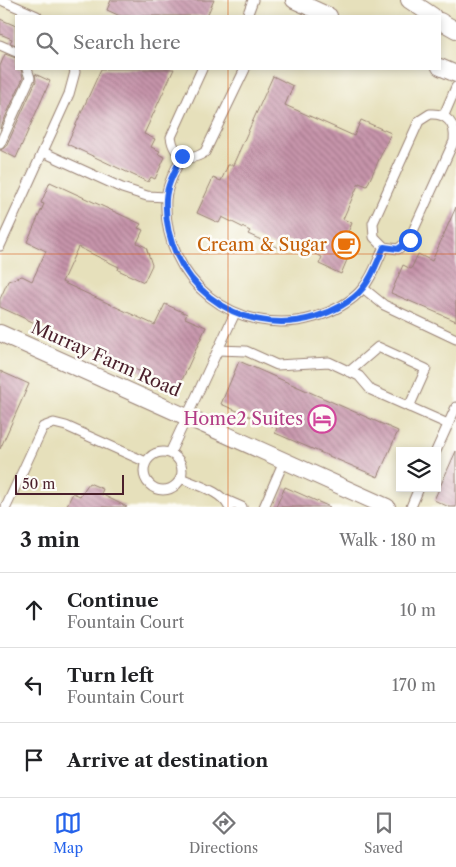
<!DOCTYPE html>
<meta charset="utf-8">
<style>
body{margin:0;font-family:"Libre Caslon Text",serif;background:#f2f2f2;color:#202124}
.controls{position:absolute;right:15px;bottom:15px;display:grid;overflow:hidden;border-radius:0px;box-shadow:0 2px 8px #0003}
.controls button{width:45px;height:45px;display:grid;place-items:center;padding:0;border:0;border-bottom:1px solid #e0e0e0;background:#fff;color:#202124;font:25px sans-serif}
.scale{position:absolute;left:15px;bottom:12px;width:109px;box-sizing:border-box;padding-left:5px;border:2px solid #4a1f2b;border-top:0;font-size:14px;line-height:18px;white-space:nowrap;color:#4a1f2b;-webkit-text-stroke:4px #fdfcf7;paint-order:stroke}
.stop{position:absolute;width:15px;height:15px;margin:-11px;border:4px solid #2563eb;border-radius:50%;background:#fff}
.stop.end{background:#2563eb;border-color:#fff;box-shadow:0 1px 5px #0008}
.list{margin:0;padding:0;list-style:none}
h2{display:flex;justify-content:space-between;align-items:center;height:65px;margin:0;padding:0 20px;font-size:21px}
h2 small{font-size:16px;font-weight:400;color:#757577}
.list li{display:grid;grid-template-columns:32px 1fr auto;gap:15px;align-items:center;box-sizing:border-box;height:75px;padding:0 20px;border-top:1px solid #e0e0e0}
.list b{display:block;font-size:19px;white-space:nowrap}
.list p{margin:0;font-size:16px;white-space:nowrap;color:#757577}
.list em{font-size:16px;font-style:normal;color:#757577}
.icon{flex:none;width:28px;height:28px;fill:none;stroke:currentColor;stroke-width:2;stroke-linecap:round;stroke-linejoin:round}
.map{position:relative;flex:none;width:456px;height:507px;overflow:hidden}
.search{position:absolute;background:#fff;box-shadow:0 2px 8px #0003;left:15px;right:15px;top:15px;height:55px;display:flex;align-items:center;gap:12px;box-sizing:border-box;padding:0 18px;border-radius:0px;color:#757577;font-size:19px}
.sheet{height:290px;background:#fff}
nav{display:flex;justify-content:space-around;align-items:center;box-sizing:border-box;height:70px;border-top:1px solid #e0e0e0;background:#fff;font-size:14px;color:#757577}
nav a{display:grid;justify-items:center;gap:2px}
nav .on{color:#2563eb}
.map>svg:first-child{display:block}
</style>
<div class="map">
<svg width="456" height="507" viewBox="0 0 456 507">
<defs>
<pattern id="building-back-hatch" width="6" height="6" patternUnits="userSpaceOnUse" patternTransform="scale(1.25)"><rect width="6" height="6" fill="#c694aa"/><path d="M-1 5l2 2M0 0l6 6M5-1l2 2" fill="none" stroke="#a3788b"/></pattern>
</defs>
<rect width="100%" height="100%" fill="#fdfcf7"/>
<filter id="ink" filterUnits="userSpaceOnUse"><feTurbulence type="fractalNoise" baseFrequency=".02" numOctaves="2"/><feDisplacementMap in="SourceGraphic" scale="10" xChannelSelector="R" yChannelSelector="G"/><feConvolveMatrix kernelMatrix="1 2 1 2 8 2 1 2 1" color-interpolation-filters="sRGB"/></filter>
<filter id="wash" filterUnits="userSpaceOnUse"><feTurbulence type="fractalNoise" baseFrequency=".0096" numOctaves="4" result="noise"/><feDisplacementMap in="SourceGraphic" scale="20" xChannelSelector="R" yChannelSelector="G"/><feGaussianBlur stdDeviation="1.12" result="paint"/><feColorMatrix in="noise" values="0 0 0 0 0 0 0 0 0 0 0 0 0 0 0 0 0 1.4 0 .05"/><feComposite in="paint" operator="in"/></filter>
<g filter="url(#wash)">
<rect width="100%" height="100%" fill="#e6e0bb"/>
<g id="blocks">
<g fill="url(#building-back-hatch)">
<polygon points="111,0 214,0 207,16 120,16 107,10"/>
<polygon points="0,19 16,26 16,45 10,43 12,39 0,34"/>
<polygon points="5,54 16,58 16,69 21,69 23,78 0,129 0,66"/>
<polygon points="101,69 174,69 144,134 155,139 151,147 160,151 158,154 165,157 155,179 151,177 148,182 67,144"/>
<polygon points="35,74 50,81 16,158 0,150 6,147 36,81"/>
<polygon points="273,76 293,86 285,105 354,136 361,120 391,133 367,186 359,183 343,219 352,223 346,237 355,241 341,274 319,264 322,257 287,241 283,250 248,234 250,231 222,217 219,223 197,213 213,178 221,181 228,165 233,165"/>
<polygon points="50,182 141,224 138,228 143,230 137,243 146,247 152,265 144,282 118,270 119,267 78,247 62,282 155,325 165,304 187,314 185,318 206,327 178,389 0,307 0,299 8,281 22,276 32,281 46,251 27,242 44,204 41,203"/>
<polygon points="456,207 456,321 391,293 403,265 411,269 418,254 432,261"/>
<polygon points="239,361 398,431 378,477 275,433 277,428 221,404"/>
<polygon points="0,371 29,384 0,449"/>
<polygon points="456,451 456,507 449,507 434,500"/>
<polygon points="89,483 103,489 101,494 127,507 66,507 73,493 80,496"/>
<polygon points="285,487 330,507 276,507"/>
</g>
</g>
</g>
<g filter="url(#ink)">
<use href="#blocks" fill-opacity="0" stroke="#988073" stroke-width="1"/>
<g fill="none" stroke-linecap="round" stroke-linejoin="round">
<g stroke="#988073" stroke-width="11">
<g id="service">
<polyline points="1,0 37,16"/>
<polyline points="247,16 253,0"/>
<polyline points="0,45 16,52"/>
<path d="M202 69 171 137C174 157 189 163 205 152L245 69"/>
<path d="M430 114C447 113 456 124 454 141L409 240 398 249 384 247 374 237 373 223 419 121Z"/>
<polyline points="444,115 456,87"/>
<polyline points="0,144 30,78 27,69"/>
<polyline points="43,152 122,188 147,196 166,197"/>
<path d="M182 156C176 169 167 184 166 199 162 280 237 340 315 317 332 312 352 302 363 288 373 276 378 260 384 247"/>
<polyline points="0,246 69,94 75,72 74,69"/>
<polyline points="363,288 384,305 456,339"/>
<polyline points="218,350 246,351 277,365 329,362 359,376 371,390 448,424"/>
<polyline points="349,372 378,347 426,369 409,407"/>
<polyline points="436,451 456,407"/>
<circle cx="163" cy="471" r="19"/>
<polyline points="170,453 235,313"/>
<path d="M181 478C196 485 222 491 229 507"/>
<polyline points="226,500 242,507"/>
<polyline points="6,507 43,427 54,423 66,426 146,462"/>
<polyline points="264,507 284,461"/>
<polyline points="411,507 419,488"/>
</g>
</g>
<g stroke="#988073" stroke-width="18">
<g id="minor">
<polyline points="294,0 329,16"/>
<polyline points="409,0 433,16"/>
<polyline points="440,21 456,30"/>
<polyline points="440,67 456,74"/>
<polyline points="0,333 387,507"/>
</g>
</g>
<use href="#service" stroke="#fff" stroke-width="9"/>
<use href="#minor" stroke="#fff" stroke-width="16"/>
</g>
</g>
<g fill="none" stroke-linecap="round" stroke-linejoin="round" filter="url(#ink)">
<path stroke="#2563eb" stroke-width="6" d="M182 156C176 169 167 184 166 199 162 280 237 340 315 317 332 312 352 302 363 288 373 276 378 260 384 247L398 249 410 240"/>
</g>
<path fill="none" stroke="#d8530f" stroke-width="1" stroke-opacity="0.55" d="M228 0V16M228 69V507M0 254H456"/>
<defs>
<g id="cafe-ring" transform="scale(1.4375)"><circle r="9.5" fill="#fdfcf7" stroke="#e8710a" stroke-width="1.5"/><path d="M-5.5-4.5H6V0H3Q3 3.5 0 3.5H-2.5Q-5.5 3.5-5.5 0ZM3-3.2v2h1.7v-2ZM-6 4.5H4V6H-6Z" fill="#e8710a"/></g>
<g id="hotel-ring" transform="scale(1.4375)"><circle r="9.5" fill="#fdfcf7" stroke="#d1479c" stroke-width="1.5"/><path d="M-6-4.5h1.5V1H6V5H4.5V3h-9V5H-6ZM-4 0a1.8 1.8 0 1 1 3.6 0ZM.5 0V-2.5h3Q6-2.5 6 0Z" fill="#d1479c"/></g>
</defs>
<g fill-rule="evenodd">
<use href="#cafe-ring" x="346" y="245"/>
<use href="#hotel-ring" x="322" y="419"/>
</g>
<g text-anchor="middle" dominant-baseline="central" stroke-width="5" stroke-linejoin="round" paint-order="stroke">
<g font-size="18" fill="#c56008" stroke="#fdfcf7" text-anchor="end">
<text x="327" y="245">Cream &amp; Sugar</text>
</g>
<g font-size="18" fill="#4a1f2b" stroke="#fdfcf7">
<text transform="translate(106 359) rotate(24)">Murray Farm Road</text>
</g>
<g font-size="18" fill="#b23c85" stroke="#fdfcf7" text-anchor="end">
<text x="303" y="419">Home2 Suites</text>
</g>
</g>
</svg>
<div class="controls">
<button><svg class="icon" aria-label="layers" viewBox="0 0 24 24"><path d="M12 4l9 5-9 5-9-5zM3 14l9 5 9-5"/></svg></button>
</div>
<div class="scale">50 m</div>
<div class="stop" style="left:410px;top:240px"></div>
<div class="stop end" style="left:182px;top:156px"></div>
<div class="search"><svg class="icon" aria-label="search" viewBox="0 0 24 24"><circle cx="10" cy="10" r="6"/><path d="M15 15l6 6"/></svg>Search here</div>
</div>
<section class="sheet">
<h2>3 min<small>Walk · 180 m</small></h2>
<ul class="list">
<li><svg class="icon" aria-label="ahead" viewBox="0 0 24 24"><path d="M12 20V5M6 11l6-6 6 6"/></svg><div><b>Continue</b><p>Fountain Court</p></div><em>10 m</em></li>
<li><svg class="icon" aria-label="left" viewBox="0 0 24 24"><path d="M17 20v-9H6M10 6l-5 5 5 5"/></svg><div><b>Turn left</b><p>Fountain Court</p></div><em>170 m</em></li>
<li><svg class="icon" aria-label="arrive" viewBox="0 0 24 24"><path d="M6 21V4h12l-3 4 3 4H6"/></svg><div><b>Arrive at destination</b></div></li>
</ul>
</section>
<nav>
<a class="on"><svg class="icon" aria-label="map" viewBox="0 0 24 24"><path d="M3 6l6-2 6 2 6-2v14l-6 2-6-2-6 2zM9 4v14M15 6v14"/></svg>Map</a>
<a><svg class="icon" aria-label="directions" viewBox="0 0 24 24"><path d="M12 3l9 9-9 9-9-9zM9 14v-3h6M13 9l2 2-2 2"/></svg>Directions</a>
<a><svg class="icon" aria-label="saved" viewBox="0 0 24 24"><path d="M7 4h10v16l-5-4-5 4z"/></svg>Saved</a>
</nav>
